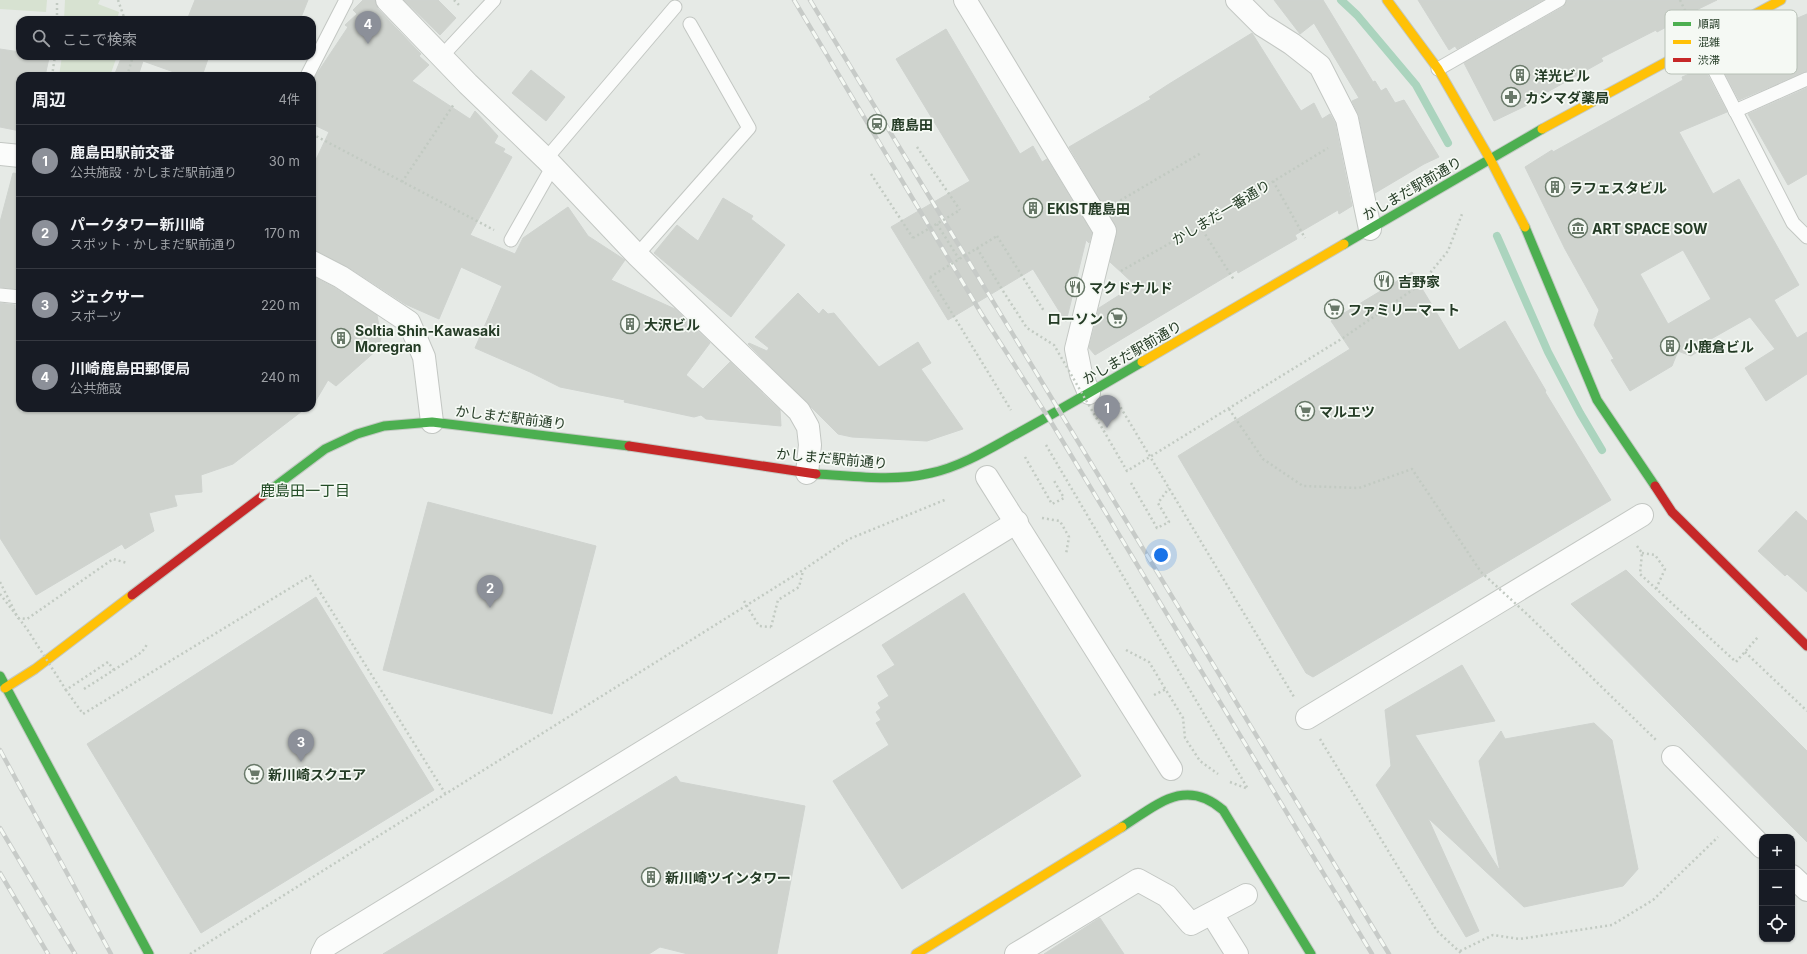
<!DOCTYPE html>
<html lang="ja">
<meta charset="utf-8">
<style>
body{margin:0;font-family:Inter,"Noto Sans JP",sans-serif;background:#20242c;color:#f1f3f6}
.controls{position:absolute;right:12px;bottom:12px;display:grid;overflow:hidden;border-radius:8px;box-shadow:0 1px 3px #0004}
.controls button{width:36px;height:36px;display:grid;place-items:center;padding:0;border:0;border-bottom:1px solid #363941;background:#171b24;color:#f1f3f6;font:20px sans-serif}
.you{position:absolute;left:1161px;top:555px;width:14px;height:14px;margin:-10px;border:3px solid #fff;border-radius:50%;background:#1a73e8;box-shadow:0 0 0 6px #1a73e833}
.badge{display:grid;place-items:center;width:26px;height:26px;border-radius:50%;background:#8c9099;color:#fff;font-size:13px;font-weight:700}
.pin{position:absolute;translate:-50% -33px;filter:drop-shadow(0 1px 2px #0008)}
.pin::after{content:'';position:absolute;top:21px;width:14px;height:12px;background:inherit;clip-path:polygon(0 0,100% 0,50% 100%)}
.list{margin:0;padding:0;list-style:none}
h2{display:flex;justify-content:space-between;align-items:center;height:52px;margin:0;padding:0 16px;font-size:17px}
h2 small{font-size:13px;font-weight:400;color:#9ea1a6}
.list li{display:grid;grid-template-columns:26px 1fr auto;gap:12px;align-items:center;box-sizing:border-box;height:72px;padding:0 16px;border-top:1px solid #363941}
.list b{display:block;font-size:15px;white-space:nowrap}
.list p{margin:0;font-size:13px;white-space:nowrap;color:#9ea1a6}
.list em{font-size:13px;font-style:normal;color:#9ea1a6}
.icon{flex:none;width:22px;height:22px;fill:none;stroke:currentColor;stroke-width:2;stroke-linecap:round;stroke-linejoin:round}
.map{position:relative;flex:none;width:1807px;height:954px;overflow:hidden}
.search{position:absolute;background:#171b24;box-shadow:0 1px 3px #0004;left:16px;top:16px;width:300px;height:44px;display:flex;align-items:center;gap:10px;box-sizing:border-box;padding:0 14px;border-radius:12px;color:#9ea1a6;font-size:15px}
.panel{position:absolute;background:#171b24;box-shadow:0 1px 3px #0004;left:16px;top:72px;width:300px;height:340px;border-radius:12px}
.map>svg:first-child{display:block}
</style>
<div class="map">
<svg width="1807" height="954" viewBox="0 0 1807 954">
<rect width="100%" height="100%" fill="#e6eae6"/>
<g fill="#d7e2d1">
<polygon points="0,0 47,0 46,12 0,9"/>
<polygon points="65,0 100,0 98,4 119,12 117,20 64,20"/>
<polygon points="62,56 117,56 110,76 59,76"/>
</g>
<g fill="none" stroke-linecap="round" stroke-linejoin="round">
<g stroke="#abd4be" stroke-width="8">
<polyline points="1341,0 1357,15 1416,85 1448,143"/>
<polyline points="1497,236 1548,352 1580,413 1602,450"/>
</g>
</g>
<g fill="#cfd3ce" stroke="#cfd3cf" fill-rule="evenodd">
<polygon points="195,0 308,0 300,20 187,20"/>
<polygon points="363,0 375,0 378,9 421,54 419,56 429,65 412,81 470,119 475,111 498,136 494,143 505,149 503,152 512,157 470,235 515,254 523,238 568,207 588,236 625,260 611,280 675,309 710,343 686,375 703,389 730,362 780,410 781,426 706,419 701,415 694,417 624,402 625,400 560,387 530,372 475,348 502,286 461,267 439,319 405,304 348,267 312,250 312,168 329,132 312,124 312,81 348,27 345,25 357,14 353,10"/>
<polygon points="404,0 438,0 456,18 440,35"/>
<polygon points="1274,0 1323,0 1373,82 1375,81 1381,91 1386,88 1395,103 1404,100 1439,157 1424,164 1375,193 1359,116 1352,101 1359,98 1314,23 1300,34"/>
<polygon points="1418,0 1543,0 1457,49 1455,46 1449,50"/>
<polygon points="1567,0 1717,0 1684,16 1685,17 1657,32 1656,30 1601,58 1603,61 1542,95 1544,97 1494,121 1464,63 1563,7"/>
<polygon points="1807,14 1807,71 1739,100 1716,56 1768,33 1767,31"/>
<polygon points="946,29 1020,154 1033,146 1042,162 1047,159 1092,233 1089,243 1086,240 1066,322 1033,269 948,320 891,227 970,181 896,59"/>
<polygon points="1252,33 1301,111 1314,103 1322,119 1330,114 1335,123 1352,206 1339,214 1338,210 1295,235 1297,239 1238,273 1237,270 1095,355 1089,348 1099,308 1135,285 1110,262 1117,229 1069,147 1151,99 1149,97 1169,84"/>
<polygon points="0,49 20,52 20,56 49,58 45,76 20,76 20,131 0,127"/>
<polygon points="122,56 209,56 202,76 185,76 143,61 138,76 114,76"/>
<path d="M1704 68 1727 112 1679 132 1713 194 1739 179 1799 285 1774 300 1797 338 1807 332V374L1766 401 1745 368 1775 349 1750 317 1711 339 1713 342 1691 356 1678 351 1672 366 1630 391 1611 360 1614 359 1594 325 1599 310 1565 249 1525 167 1552 150 1553 152 1683 80 1682 77ZM1683 250 1711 299 1668 324 1640 274Z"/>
<polygon points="531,70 565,97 546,121 512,93"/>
<polygon points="1807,88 1807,174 1788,185 1748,114"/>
<polygon points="13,173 20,174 20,261 17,289 0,287 0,222"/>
<polygon points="723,198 753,216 751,219 785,245 731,317 654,253 677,225 698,241"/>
<polygon points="1412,272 1459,350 1505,321 1546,391 1545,392 1611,500 1313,677 1306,673 1178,456 1350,349 1331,321"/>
<polygon points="312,276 335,288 377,315 381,338 378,349 336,386 328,380 312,407"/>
<polygon points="798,293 819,314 823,309 828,314 834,313 879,367 918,342 931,363 921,369 963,429 927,441 852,437 838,434 748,344 749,343 767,351 769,348 755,337"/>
<polygon points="0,303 15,305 15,309 20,309 20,412 82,410 82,408 306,408 233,464 201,475 202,492 174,495 177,506 149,513 154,531 125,549 122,544 36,595 0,538"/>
<polygon points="428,502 596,546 552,714 383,670"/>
<polygon points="1796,511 1807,521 1807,592 1787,574 1785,576 1758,551"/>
<polygon points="1626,570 1807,751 1807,842 1571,604"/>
<polygon points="964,593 1081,776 902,889 833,781 889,745 876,723 881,720 876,712 881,708 878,703 889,696 877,676 895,665 882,645"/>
<polygon points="316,597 434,790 201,933 87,744"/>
<polygon points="1462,665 1495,721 1415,735 1500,871 1479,761 1501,731 1505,739 1594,723 1612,740 1638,869 1623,886 1524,907 1428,818 1479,931 1466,937 1376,785 1391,766 1385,710"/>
<polygon points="676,776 680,782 805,806 777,954 688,954 660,947 649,954 383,954"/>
<polygon points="1100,918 1124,954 1044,954 1098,919"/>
</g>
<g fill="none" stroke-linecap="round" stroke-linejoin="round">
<g stroke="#c3c7c3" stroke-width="15">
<g id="lane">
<polyline points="1700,42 1793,223 1807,237"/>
<polyline points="441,57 494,0"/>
<polyline points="1438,69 1559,0"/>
<polyline points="308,74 346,0"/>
<polyline points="1735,111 1807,79"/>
<polyline points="546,159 675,7"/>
<polyline points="511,240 553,166"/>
<polyline points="637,255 749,128 690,24"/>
<polyline points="0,295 20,297"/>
</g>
</g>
<g stroke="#c3c7c3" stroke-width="24">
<g id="street">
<polyline points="387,0 468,84 546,159 637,255 799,411 808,427 810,445 807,473"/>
<polyline points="965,0 1105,231 1076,349 1081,374 1089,393"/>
<polyline points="1237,0 1262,25 1292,44 1320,66 1347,119 1370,229"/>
<polyline points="0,154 20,156"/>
<polyline points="312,262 341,277 409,322 424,357 432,422"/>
<polyline points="987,477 1171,769"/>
<polyline points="1307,718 1642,515"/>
<polyline points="1673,757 1762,847"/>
<polyline points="1792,876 1807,890"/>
<polyline points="1212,914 1237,954"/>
<polyline points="322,954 326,946 1017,522"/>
<polyline points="1016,954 1138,880 1167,896 1191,924 1246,895"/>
</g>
</g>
<g stroke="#c3c9c3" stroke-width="11">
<g id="fast">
<polyline points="1525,227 1597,400 1655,486"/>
<polyline points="1344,244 1542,129"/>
<path d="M816 474C854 476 893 482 931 473 959 467 986 451 1011 437 1055 413 1099 387 1142 362"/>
<polyline points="269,491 325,449 357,434 384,426 432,422 629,446"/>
<polyline points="0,676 149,954"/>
<path d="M1122 827C1157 805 1185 777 1223 810L1311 954"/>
</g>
</g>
<g stroke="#c3c9c3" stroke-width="11">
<g id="slow">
<polyline points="1387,0 1438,69 1490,159 1525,227"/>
<polyline points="1542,129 1781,0"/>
<polyline points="1142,362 1344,244"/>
<polyline points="5,688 35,669 132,595"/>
<polyline points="916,954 1122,827"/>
</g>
</g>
<g stroke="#c3c9c3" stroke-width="11">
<g id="jam">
<polyline points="629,446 816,474"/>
<polyline points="1655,486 1672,512 1807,646"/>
<polyline points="132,595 269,491"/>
</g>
</g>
<g stroke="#c2cac2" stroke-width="2.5" stroke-dasharray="2 3" stroke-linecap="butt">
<polyline points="118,0 125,20"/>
<polyline points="454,0 460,6"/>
<polyline points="1680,0 1689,19"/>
<polyline points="57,20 57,0"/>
<polyline points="52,76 55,56"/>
<polyline points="127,76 133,56"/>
<polyline points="312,134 494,230"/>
<polyline points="917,147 960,210"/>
<polyline points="871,174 913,238"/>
<polyline points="1273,181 1305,238"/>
<polyline points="402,182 454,104"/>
<polyline points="1116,203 1201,153"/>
<polyline points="937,224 959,259"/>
<polyline points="1200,226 1234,280"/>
<polyline points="997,236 1044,311"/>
<polyline points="977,248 1003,291"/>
<polyline points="1121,271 1200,226 1328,148"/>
<polyline points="930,277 1011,410"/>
<polyline points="1421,284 1448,251 1462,214"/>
<polyline points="1118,403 1294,697"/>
<polyline points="1229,409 1263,459 1303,486 1359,488 1412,469 1481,572"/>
<polyline points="1046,445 1248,789"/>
<polyline points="1025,457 1052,504 1064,498 1053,479"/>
<polyline points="1131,483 1157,528 1169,522 1158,503 1169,488"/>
<polyline points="1042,518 1060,521 1069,537 1066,554"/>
<polyline points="1637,546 1642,553 1640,574 1736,662 1758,637"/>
<polyline points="1642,553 1655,555 1665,569 1656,589"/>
<polyline points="0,582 18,618 27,619 113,559 127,563"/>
<polyline points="1529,616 1656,740"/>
<polyline points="771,627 778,600 799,587 803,571"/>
<polyline points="1126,650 1149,662 1183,718 1185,738 1200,761 1218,774"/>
<polyline points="1745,652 1807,711"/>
<polyline points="114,670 108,662 66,690 83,714 310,576 445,793"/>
<polyline points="84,689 142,652 148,643"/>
<polyline points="1154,695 1166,689"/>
<polyline points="1320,739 1437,931 1462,954"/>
<polyline points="1230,782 1248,789"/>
<polyline points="1460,951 1493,935 1519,939 1612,925 1653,900 1718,837"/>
<polyline points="190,954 803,570 849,539 947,499"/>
</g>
<use href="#lane" stroke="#fbfcfb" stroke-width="13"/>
<use href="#street" stroke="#fbfcfb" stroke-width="22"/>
<use href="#fast" stroke="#4caf50" stroke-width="9"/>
<use href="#slow" stroke="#ffc107" stroke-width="9"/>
<use href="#jam" stroke="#c62828" stroke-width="9"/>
<g stroke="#c7cbc8" stroke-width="4.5">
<g id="rail">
<polyline points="794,0 981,313 1048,417 1372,954"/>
<polyline points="810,0 1389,954"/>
<polyline points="0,750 111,954"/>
<polyline points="0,828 75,954"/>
<polyline points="0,873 48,954"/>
</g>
</g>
<use href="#rail" stroke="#f5f9f4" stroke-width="3" stroke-dasharray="9" stroke-linecap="butt"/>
<g stroke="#c2cac2" stroke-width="2.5" stroke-dasharray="2 3" stroke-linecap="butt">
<polyline points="913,238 960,210"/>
<polyline points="930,277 997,236"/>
<polyline points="1003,291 1027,328 1054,345 1127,471 1343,338 1421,284"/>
<polyline points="1481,572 1529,616"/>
<polyline points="0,594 27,629 66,690"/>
<polyline points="744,601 759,626 771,627"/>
</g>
</g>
<defs>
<g id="building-ring" transform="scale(1)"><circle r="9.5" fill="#f5f9f4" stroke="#697969" stroke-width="1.5"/><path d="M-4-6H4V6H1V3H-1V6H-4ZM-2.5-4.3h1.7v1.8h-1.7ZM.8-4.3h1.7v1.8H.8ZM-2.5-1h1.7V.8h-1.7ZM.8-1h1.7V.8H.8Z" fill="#697969"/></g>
<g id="pharmacy-ring" transform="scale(1)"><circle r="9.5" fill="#f5f9f4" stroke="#697969" stroke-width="1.5"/><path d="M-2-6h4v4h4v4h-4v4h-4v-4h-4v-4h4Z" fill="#697969"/></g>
<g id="station-ring" transform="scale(1)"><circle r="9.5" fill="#f5f9f4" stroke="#697969" stroke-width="1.5"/><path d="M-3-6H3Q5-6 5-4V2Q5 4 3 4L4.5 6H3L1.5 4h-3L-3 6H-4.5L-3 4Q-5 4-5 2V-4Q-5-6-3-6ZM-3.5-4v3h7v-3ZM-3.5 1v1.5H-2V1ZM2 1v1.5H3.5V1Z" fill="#697969"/></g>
<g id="museum-ring" transform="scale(1)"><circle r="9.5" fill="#f5f9f4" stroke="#697969" stroke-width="1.5"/><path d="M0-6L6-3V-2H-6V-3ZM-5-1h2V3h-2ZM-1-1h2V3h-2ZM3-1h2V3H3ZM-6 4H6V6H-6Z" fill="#697969"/></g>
<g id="restaurant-ring" transform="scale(1)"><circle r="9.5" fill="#f5f9f4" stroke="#697969" stroke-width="1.5"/><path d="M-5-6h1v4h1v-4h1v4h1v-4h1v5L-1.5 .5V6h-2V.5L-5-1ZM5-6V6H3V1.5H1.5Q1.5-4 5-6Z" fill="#697969"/></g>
<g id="supermarket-ring" transform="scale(1)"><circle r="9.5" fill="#f5f9f4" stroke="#697969" stroke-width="1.5"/><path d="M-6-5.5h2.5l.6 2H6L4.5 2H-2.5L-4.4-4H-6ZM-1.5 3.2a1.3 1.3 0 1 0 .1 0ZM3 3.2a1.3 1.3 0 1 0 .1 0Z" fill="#697969"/></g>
</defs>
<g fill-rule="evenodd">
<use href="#building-ring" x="1520" y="75"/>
<use href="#pharmacy-ring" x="1511" y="97"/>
<use href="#station-ring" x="877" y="124"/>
<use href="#building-ring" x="1555" y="187"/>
<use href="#building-ring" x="1033" y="208"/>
<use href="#museum-ring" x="1578" y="228"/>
<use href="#restaurant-ring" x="1384" y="281"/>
<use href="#restaurant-ring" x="1075" y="287"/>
<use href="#supermarket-ring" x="1334" y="309"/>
<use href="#supermarket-ring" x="1117" y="318"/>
<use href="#building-ring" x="630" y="324"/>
<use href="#building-ring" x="341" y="338"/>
<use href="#building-ring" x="1670" y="346"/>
<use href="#supermarket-ring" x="1305" y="411"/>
<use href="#supermarket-ring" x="254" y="774"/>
<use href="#building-ring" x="651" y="877"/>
</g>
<g text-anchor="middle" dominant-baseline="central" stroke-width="3.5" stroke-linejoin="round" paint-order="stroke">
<g font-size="14" font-weight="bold" fill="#253c26" stroke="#f5f9f4" text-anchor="start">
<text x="1534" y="75">洋光ビル</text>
<text x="1525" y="97">カシマダ薬局</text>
<text x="891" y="124">鹿島田</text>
<text x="1569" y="187">ラフェスタビル</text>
<text x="1047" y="208">EKIST鹿島田</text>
<text x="1592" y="228">ART SPACE SOW</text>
<text x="1398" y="281">吉野家</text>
<text x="1089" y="287">マクドナルド</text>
<text x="1348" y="309">ファミリーマート</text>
<text x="1103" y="318" text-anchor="end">ローソン</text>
<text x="644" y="324">大沢ビル</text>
<text x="355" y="330">Soltia Shin-Kawasaki<tspan x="355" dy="16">Moregran</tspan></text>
<text x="1684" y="346">小鹿倉ビル</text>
<text x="1319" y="411">マルエツ</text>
<text x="268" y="774">新川崎スクエア</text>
<text x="665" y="877">新川崎ツインタワー</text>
</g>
<g font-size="14" fill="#253c26" stroke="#f5f9f4">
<text transform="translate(1412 188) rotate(-30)">かしまだ駅前通り</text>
<text transform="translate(1221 212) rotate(-31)">かしまだ一番通り</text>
<text transform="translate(1132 352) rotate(-30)">かしまだ駅前通り</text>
<text transform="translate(511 417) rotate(7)">かしまだ駅前通り</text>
<text transform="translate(832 458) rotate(5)">かしまだ駅前通り</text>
</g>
<g font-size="15" fill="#234c26" stroke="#f5f9f4">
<text x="305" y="490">鹿島田一丁目</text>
</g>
</g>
<rect x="1665" y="10" width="132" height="64" rx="6" fill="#f5f9f4" stroke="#b7c0b6" stroke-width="1"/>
<rect x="1673" y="22" width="18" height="4" fill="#4caf50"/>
<rect x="1673" y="40" width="18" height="4" fill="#ffc107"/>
<rect x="1673" y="58" width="18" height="4" fill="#c62828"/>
<g font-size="11" fill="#253c26">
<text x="1698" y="28">順調</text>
<text x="1698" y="46">混雑</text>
<text x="1698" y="64">渋滞</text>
</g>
</svg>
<div class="controls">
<button>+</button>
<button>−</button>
<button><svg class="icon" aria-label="locate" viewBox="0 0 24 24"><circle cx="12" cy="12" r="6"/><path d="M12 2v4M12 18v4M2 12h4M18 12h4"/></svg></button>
</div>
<div class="you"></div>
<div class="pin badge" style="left:1107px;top:428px">1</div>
<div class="pin badge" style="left:490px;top:608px">2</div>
<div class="pin badge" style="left:301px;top:762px">3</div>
<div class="pin badge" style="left:368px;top:44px">4</div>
<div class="search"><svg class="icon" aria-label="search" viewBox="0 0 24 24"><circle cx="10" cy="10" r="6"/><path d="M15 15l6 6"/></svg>ここで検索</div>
<section class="panel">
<h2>周辺<small>4件</small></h2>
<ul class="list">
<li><span class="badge">1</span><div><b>鹿島田駅前交番</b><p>公共施設 · かしまだ駅前通り</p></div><em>30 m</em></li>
<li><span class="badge">2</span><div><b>パークタワー新川崎</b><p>スポット · かしまだ駅前通り</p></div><em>170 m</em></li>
<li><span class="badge">3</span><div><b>ジェクサー</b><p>スポーツ</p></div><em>220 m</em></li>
<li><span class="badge">4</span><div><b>川崎鹿島田郵便局</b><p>公共施設</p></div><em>240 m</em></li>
</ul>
</section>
</div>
